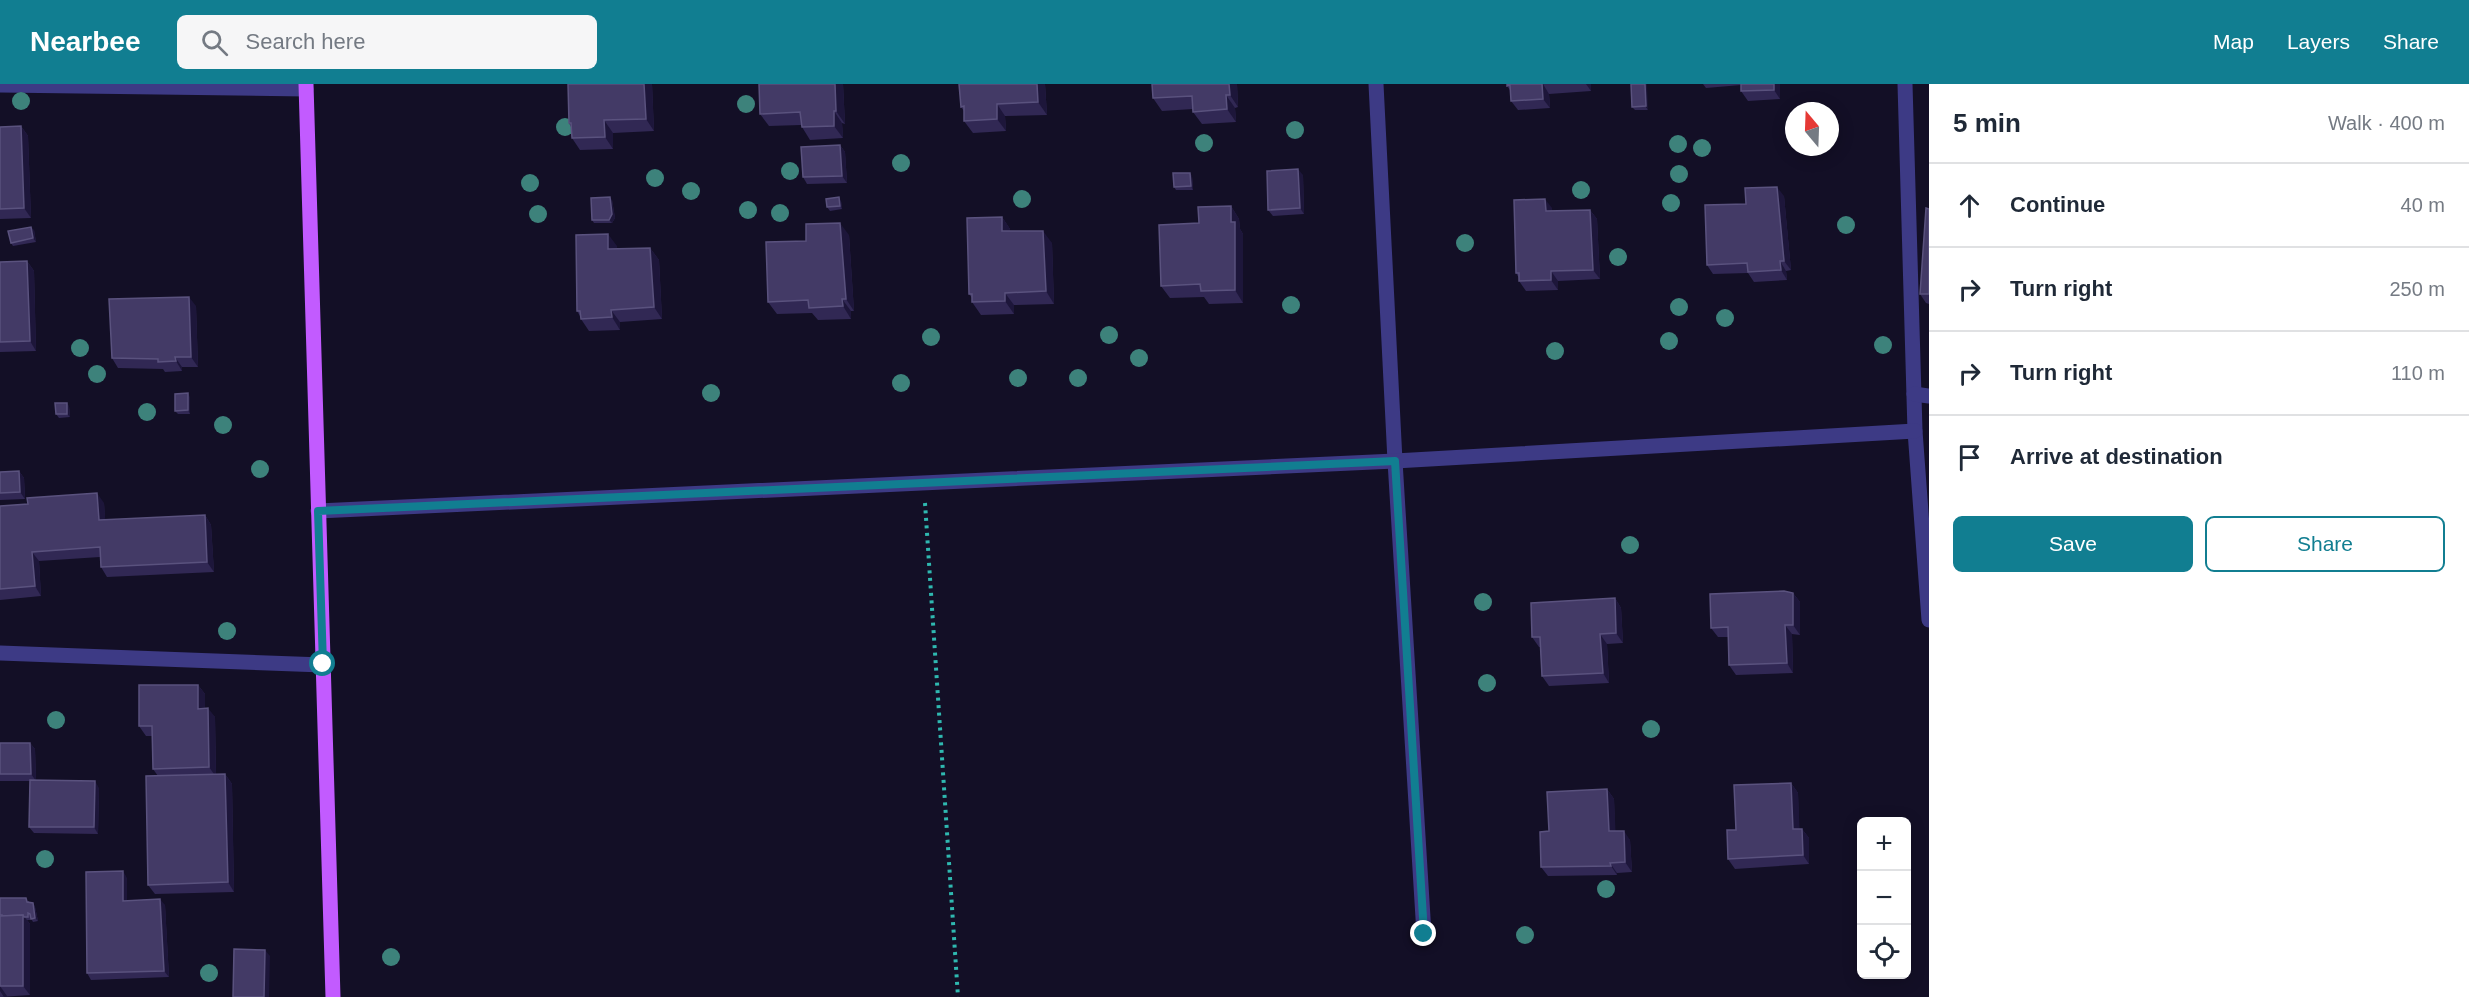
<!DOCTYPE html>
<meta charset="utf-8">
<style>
body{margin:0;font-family:Helvetica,sans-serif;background:#f6f6f7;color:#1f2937}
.controls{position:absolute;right:18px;bottom:18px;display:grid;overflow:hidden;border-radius:9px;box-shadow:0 3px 15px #0003}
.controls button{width:54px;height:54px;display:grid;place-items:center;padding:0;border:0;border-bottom:2px solid #e0e1e3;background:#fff;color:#1f2937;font:30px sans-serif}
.compass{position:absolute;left:1785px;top:18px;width:54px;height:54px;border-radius:50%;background:#fff;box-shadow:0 3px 15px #0003;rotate:341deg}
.stop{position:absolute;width:18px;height:18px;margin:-14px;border:4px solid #117e91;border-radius:50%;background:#fff}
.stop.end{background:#117e91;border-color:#fff;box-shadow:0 2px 6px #0008}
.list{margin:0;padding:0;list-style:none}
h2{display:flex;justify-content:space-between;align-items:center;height:78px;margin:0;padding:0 24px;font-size:26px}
h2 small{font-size:20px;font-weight:400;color:#747a83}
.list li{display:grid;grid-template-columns:39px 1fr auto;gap:18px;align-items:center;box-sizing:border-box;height:84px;padding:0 24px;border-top:2px solid #e0e1e3}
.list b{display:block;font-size:22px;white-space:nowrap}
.list em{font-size:20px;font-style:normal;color:#747a83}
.actions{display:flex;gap:12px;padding:18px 24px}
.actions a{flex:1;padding:14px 0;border:2px solid #117e91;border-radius:9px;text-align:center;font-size:21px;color:#117e91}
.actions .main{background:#117e91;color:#fff}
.icon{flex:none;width:33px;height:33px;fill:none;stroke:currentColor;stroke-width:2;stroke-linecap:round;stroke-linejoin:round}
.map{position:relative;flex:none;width:1929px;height:913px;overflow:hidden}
header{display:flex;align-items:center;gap:36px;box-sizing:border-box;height:84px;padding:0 30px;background:#117e91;color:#fff}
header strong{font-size:28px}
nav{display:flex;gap:33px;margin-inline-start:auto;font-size:21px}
.search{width:420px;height:54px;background:#f6f6f7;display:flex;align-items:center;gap:15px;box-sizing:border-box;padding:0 21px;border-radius:9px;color:#747a83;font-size:22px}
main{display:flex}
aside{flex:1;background:#fff}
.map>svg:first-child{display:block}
</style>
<header>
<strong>Nearbee</strong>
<div class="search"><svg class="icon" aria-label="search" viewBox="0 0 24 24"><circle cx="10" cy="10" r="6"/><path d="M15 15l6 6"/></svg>Search here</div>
<nav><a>Map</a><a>Layers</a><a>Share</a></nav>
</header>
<main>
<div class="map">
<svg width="1929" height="913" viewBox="0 0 1929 913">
<rect width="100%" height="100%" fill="#130f26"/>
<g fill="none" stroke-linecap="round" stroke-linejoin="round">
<polyline stroke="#2fb8b0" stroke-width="4" stroke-dasharray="3 4.5" stroke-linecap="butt" points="925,419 958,913"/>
<g stroke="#3d3a85" stroke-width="15">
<polyline points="1376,0 1395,377 1424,850"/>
<polyline points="1905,0 1915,347 1929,536"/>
<polyline points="0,1 306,5"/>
<polyline points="1914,310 1929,312"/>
<polyline points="318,427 1395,377 1915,347"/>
<polyline points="0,569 323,581"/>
</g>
<polyline stroke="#c25bff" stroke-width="15" points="306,0 333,913"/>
</g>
<g fill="#3d827b">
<circle cx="21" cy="17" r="9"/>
<circle cx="746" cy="20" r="9"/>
<circle cx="565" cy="43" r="9"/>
<circle cx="1295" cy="46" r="9"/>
<circle cx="1204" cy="59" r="9"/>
<circle cx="1678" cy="60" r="9"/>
<circle cx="1702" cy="64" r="9"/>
<circle cx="901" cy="79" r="9"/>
<circle cx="790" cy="87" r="9"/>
<circle cx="1679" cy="90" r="9"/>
<circle cx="655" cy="94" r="9"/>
<circle cx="530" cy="99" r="9"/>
<circle cx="1581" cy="106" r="9"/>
<circle cx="691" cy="107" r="9"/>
<circle cx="1022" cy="115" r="9"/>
<circle cx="1671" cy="119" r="9"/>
<circle cx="748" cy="126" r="9"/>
<circle cx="780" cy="129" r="9"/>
<circle cx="538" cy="130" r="9"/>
<circle cx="1846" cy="141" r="9"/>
<circle cx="1465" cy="159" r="9"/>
<circle cx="1618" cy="173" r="9"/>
<circle cx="1291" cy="221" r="9"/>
<circle cx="1679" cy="223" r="9"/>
<circle cx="1725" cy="234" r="9"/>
<circle cx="1109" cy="251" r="9"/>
<circle cx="931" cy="253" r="9"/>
<circle cx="1669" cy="257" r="9"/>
<circle cx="1883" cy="261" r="9"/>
<circle cx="80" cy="264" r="9"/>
<circle cx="1555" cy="267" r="9"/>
<circle cx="1139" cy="274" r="9"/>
<circle cx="97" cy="290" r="9"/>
<circle cx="1018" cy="294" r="9"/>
<circle cx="1078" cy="294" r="9"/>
<circle cx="901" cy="299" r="9"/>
<circle cx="711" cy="309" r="9"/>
<circle cx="147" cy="328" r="9"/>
<circle cx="223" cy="341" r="9"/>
<circle cx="260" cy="385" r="9"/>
<circle cx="1630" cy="461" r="9"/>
<circle cx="1483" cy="518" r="9"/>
<circle cx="227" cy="547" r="9"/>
<circle cx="1487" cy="599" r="9"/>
<circle cx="56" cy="636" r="9"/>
<circle cx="1651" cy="645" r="9"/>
<circle cx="45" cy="775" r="9"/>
<circle cx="1606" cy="805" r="9"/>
<circle cx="1525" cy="851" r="9"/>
<circle cx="391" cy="873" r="9"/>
<circle cx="209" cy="889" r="9"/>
</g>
<g fill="#312854">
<polygon points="652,0 654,47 613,49 613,65 580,66 572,54 571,43 569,39"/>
<polygon points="759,0 843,0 845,40 842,39 843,54 810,56 802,43 801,41 769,42 760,30"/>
<polygon points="959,0 1045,0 1047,31 1005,32 1006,47 973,49 964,37 964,27 961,23"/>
<polygon points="1152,0 1237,0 1238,23 1235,24 1236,38 1202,40 1193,28 1193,25 1162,27 1153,14"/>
<polygon points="1507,0 1591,0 1591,7 1549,10 1550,24 1518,26 1511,17 1510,6 1507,2"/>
<polygon points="1631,0 1648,26 1635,26 1632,23"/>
<polygon points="1703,0 1780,0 1780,15 1748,17 1741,7 1741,1 1706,4"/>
<polygon points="21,42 28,52 31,134 0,135 0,43"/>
<polygon points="840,61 845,68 847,99 807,100 803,93"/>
<polygon points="1303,91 1304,130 1273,132 1268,126"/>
<polygon points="1192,92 1193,106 1176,106 1174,103"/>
<polygon points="1784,112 1791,186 1786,187 1787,196 1754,198 1748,189 1713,190 1707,181 1746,120"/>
<polygon points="612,116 615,134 612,139 594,139 592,136"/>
<polygon points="841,117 842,125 830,127 827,123"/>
<polygon points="1231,122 1239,135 1240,145 1243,150 1243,219 1209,220 1204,213 1170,214 1161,202 1199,139"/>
<polygon points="1552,124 1552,127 1590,126 1597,135 1600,195 1558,197 1558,206 1526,207 1519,197 1519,194 1516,189"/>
<polygon points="1929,125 1929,220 1926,219 1920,210"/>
<polygon points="1002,133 1010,145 1010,147 1052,159 1054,220 1014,221 1014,230 981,231 972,218 972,214 969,210"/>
<polygon points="34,146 36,158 13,162 11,159"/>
<polygon points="849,151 854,227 851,227 851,235 818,236 812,229 777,230 768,218 806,157"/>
<polygon points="617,162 617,165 650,164 659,176 662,235 620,238 620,246 589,247 581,235 580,232 577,227"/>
<polygon points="27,177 34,187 36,267 0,268 0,178"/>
<polygon points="196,222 198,283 182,283 182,287 165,288 163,285 118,284 112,274"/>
<polygon points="190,313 190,330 178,330 175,327"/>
<polygon points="69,322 70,333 59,334 56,330"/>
<polygon points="19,387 24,394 25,415 0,416 0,388"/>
<polygon points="104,419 105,436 205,431 211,441 214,488 107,493 101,483 100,473 39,477 41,512 0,516 0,422"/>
<polygon points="1793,509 1800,518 1800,551 1792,550 1793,589 1736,591 1729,581 1729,553 1718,553 1711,544"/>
<polygon points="1615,514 1621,524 1623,559 1607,560 1609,599 1549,602 1542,592 1540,563 1539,563 1532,553"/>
<polygon points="198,601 205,610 205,624 215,633 216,690 225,690 232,700 234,808 155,810 148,801 158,692 153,685 153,652 146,652 139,642"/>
<polygon points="0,659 30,659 35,665 36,697 99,704 98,750 34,749 29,743 30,697 0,697"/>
<polygon points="1791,699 1798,709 1799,745 1802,745 1809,754 1809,780 1735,785 1728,775 1736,746"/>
<polygon points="1607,705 1614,715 1615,747 1630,756 1632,788 1617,789 1617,791 1548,792 1541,783"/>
<polygon points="127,794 127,816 165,821 169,893 91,896 87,889"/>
<polygon points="0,814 29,817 29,819 33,819 35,823 38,837 33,838 30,832 30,836 27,836 30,840 30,911 0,913"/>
</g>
<g fill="#1d163a">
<polygon points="644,0 652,0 654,47 646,35"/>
<polygon points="835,0 843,0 845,40 836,27"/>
<polygon points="1037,0 1045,0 1047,31 1038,18"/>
<polygon points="1229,0 1237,0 1238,23 1230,11"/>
<polygon points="1543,0 1549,10 1550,24 1543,15"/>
<polygon points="1586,0 1591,0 1591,7"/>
<polygon points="1645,0 1647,0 1648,26 1646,22"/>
<polygon points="1774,0 1780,0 1780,15 1774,6"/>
<polygon points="1226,11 1235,24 1236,38 1227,25"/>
<polygon points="997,20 1005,32 1006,47 997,35"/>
<polygon points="834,27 842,39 843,54 834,42"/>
<polygon points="604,36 613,49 613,65 605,53"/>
<polygon points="21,42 28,52 31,134 24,124"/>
<polygon points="840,61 845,68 847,99 842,92"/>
<polygon points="1298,85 1303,91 1304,130 1300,124"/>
<polygon points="1190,89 1192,92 1193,106 1191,102"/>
<polygon points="1777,103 1784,112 1791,186 1784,177"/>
<polygon points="610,113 612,116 615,134 612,139 609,136"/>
<polygon points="839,113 841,117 842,125 840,122"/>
<polygon points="1545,115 1552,124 1553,137 1546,127"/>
<polygon points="1231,122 1239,135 1240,145 1243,150 1243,219 1235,206"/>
<polygon points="1590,126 1597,135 1600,195 1593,186"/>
<polygon points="1002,133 1010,145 1011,160 1002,147"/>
<polygon points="840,139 849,151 854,227 846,215"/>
<polygon points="31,143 34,146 36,158 33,154"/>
<polygon points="1043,147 1052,159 1054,220 1046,207"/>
<polygon points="608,150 617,162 617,178 608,165"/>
<polygon points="650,164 659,176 662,235 654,223"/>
<polygon points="27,177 34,187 36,267 30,257"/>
<polygon points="1780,177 1786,187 1787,196 1781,186"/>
<polygon points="1551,187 1558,197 1558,206 1551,196"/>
<polygon points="1005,209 1014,221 1014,230 1005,217"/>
<polygon points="189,213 196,222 198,283 191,273"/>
<polygon points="842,215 851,227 851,235 843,222"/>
<polygon points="611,226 620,238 620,246 612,233"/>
<polygon points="175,273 182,283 182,287 176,277"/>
<polygon points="188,309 190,313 190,330 188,326"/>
<polygon points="67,319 69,322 70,333 67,330"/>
<polygon points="19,387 24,394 25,415 20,408"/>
<polygon points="97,409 104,419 106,446 99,436"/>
<polygon points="205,431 211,441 214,488 207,478"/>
<polygon points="32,468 39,477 41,512 35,502"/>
<polygon points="1793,509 1800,518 1800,551 1793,541"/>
<polygon points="1615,514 1621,524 1623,559 1616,549"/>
<polygon points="1785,541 1792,550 1793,589 1787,579"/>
<polygon points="1600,550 1607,560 1609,599 1603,589"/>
<polygon points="198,601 205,610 205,634 198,625"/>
<polygon points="208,624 215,633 216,693 209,683"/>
<polygon points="30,659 35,665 36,697 31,690"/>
<polygon points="225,690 232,700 234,808 228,798"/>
<polygon points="95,697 99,704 98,750 94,743"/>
<polygon points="1791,699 1798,709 1800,755 1793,745"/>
<polygon points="1607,705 1614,715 1616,757 1609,747"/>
<polygon points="1802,745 1809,754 1809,780 1803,771"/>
<polygon points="1624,747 1630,756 1632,788 1625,778"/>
<polygon points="1610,779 1617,789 1617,791 1611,782"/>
<polygon points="123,787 127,794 127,823 123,817"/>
<polygon points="160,815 165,821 169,893 164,887"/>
<polygon points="33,819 35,823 38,837 35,834"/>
<polygon points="23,831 30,840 30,911 23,902"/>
<polygon points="265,866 270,872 269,913 264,913"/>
<polygon points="0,902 7,912 7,913 4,913 0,907"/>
</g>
<g fill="#433a66" stroke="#5a527e" stroke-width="1.5">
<polygon points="568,0 644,0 646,35 604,36 605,53 572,54 571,39 569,39"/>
<polygon points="759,0 835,0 836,27 834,27 834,42 802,43 800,28 760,30"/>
<polygon points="959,0 1037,0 1038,18 997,20 997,35 964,37 964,22 961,23"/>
<polygon points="1152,0 1229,0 1230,11 1226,11 1227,25 1193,28 1192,12 1153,14"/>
<polygon points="1507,0 1542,0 1543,15 1511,17 1510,1 1507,2"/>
<polygon points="1631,0 1645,0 1646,22 1632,23"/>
<polygon points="1741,0 1774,0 1774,6 1741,7"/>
<polygon points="21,42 24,124 0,125 0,43"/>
<polygon points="840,61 842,92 803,93 801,63"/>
<polygon points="1298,85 1300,124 1268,126 1267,87"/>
<polygon points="1173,89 1190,89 1191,102 1174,103"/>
<polygon points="1777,103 1784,177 1780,177 1781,186 1748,188 1747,179 1707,181 1705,121 1746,120 1745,104"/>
<polygon points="610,113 612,130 609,136 592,136 591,114"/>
<polygon points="839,113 840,122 827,123 826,115"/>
<polygon points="1545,115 1546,127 1590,126 1593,186 1551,187 1551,196 1519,197 1519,189 1516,189 1514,116"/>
<polygon points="1231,122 1231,138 1235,138 1235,206 1201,207 1200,200 1161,202 1159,141 1199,139 1198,123"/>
<polygon points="1926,124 1929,125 1929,210 1920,210"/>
<polygon points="1002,133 1002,147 1043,147 1046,207 1005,209 1005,217 972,218 972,210 969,210 967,134"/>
<polygon points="840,139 846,215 842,215 843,222 809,224 808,216 768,218 766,158 806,157 806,140"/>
<polygon points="31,143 33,154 11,159 8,147"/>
<polygon points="608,150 608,165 650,164 654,223 611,226 612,233 581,235 580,227 577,227 576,151"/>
<polygon points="27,177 30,257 0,258 0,178"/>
<polygon points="189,213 191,273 175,273 176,277 158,278 158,275 112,274 109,215"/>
<polygon points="188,309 188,326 175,327 175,310"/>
<polygon points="55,319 67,319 67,330 56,330"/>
<polygon points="19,387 20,408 0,409 0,388"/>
<polygon points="97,409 99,436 205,431 207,478 101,483 100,463 32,468 35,502 0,505 0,422 28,420 27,414"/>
<polygon points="1784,507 1793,509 1793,541 1785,541 1787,579 1729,581 1728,543 1711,544 1710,510"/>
<polygon points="1615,514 1616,549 1600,550 1603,589 1542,592 1540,553 1532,553 1531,519"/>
<polygon points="139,601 198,601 198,625 208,624 209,683 153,685 152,642 139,642"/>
<polygon points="0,659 30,659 31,690 0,690"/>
<polygon points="225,690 228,798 148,801 146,692"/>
<polygon points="30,696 95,697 94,743 29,743"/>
<polygon points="1791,699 1793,745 1802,745 1803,771 1728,775 1727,746 1736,746 1734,701"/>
<polygon points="1607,705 1609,747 1624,747 1625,778 1610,779 1611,782 1541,783 1540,748 1549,747 1547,708"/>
<polygon points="123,787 123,817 160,815 164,887 87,889 86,788"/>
<polygon points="0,814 26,814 27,818 33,819 35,834 31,835 30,830 28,829 28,833 24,833 23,831 2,832 2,831 0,831"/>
<polygon points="23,831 23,902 0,902 0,832"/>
<polygon points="234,865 265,866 264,913 233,913"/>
</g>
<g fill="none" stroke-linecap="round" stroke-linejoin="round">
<polyline stroke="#117e91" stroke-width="8" points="323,580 318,427 1395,377 1424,850"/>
</g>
</svg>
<div class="controls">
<button>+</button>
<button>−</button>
<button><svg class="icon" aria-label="locate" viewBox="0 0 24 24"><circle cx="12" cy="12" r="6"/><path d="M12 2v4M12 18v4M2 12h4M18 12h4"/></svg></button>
</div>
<svg class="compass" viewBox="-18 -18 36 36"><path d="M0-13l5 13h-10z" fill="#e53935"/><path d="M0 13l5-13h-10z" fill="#747a83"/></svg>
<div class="stop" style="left:323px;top:580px"></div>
<div class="stop end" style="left:1424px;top:850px"></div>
</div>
<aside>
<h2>5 min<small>Walk · 400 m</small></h2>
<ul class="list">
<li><svg class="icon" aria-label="ahead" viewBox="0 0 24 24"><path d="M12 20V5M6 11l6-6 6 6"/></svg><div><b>Continue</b></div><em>40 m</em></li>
<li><svg class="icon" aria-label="right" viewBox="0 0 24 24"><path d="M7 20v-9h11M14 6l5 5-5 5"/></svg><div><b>Turn right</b></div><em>250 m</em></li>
<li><svg class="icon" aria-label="right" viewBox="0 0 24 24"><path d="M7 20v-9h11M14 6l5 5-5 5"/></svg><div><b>Turn right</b></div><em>110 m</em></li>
<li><svg class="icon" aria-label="arrive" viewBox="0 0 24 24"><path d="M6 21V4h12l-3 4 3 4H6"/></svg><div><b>Arrive at destination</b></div></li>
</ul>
<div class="actions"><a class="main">Save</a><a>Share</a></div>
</aside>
</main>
